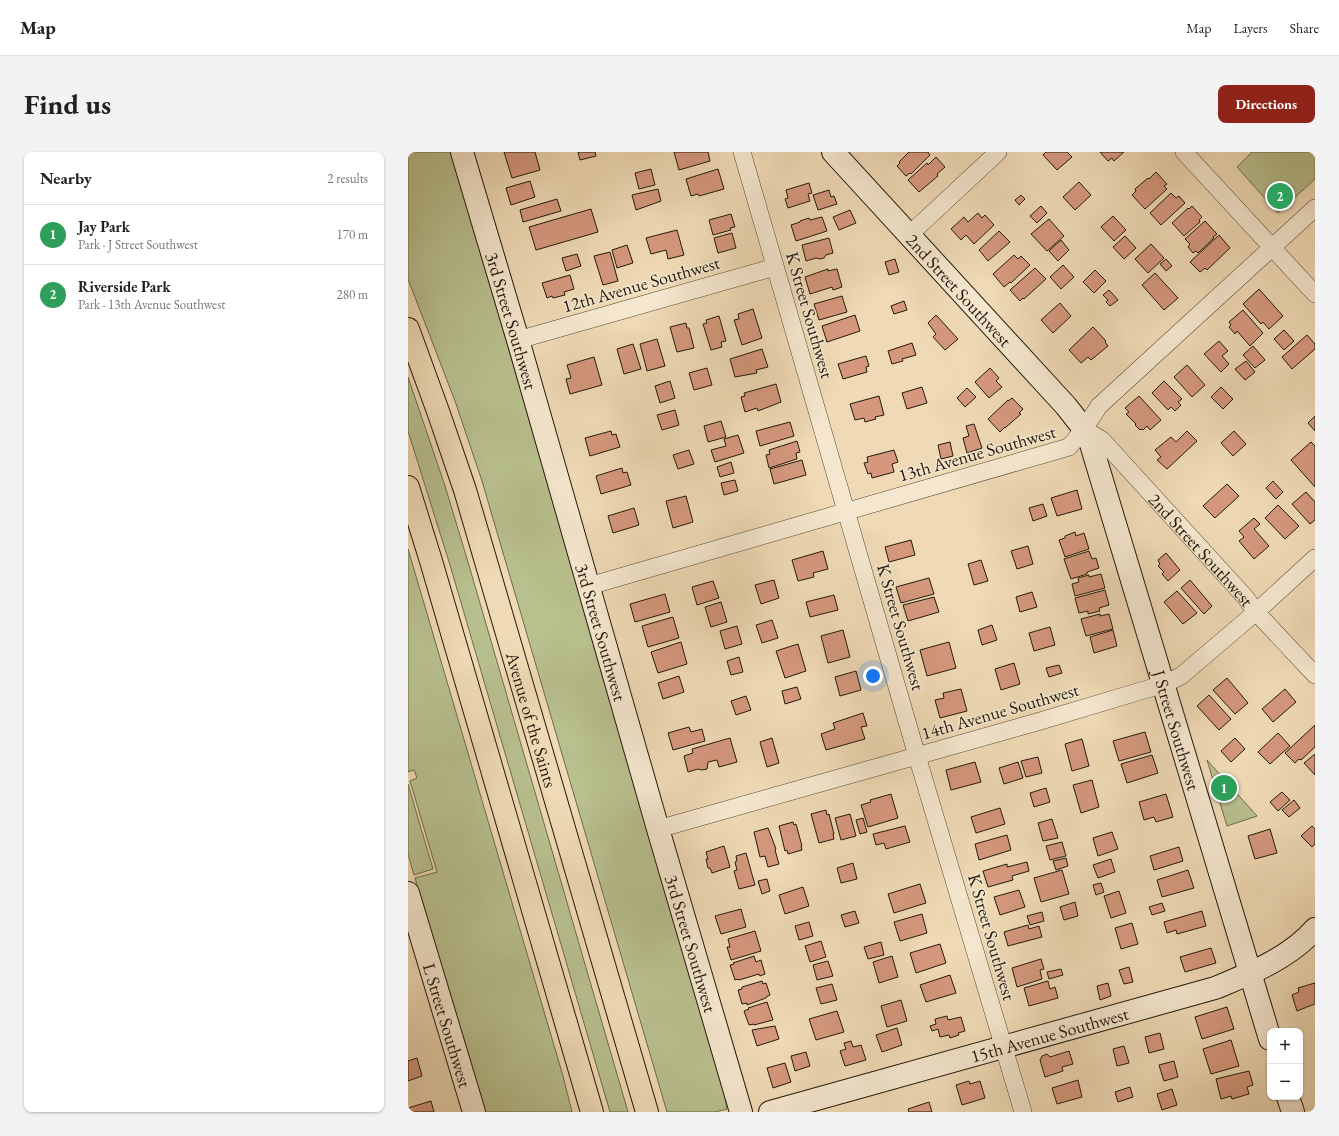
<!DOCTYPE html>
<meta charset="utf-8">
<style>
body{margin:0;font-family:"EB Garamond",serif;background:#f2f2f2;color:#202124}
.controls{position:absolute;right:12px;bottom:12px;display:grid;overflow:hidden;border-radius:8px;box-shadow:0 1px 3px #0004}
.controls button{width:36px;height:36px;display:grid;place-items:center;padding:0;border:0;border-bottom:1px solid #e0e0e0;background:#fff;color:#202124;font:20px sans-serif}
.you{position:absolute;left:465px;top:524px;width:14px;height:14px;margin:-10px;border:3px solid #fff;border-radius:50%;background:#1a73e8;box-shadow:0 0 0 6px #1a73e833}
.badge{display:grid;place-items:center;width:26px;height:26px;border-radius:50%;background:#8f2418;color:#fff;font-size:13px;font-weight:700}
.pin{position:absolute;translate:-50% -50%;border:2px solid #fff;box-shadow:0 1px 4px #0006}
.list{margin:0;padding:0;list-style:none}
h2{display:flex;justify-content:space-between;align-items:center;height:52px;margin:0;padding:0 16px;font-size:17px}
h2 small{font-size:13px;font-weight:400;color:#757577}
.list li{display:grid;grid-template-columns:26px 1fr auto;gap:12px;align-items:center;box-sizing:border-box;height:60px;padding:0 16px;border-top:1px solid #e0e0e0}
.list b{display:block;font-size:15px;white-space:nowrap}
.list p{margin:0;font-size:13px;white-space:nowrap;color:#757577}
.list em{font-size:13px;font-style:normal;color:#757577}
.map{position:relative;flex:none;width:907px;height:960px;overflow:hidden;border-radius:8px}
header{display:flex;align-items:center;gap:24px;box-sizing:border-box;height:56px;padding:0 20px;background:#fff;border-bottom:1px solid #e0e0e0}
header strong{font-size:19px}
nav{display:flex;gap:22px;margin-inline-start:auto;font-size:14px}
.intro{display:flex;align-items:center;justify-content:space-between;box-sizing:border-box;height:96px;padding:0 24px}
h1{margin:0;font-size:28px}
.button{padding:10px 18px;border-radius:8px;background:#8f2418;color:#fff;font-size:14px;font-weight:700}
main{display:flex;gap:24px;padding:0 24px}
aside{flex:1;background:#fff;border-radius:8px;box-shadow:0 1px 3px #0004}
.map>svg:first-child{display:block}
</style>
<header>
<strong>Map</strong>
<nav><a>Map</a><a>Layers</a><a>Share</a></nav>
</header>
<div class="intro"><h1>Find us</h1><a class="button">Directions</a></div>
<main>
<aside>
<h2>Nearby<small>2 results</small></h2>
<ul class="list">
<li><span class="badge" style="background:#2e9e5b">1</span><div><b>Jay Park</b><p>Park · J Street Southwest</p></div><em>170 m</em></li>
<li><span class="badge" style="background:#2e9e5b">2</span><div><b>Riverside Park</b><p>Park · 13th Avenue Southwest</p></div><em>280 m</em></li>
</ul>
</aside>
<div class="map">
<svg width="907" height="960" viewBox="0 0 907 960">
<rect width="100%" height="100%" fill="#efdab5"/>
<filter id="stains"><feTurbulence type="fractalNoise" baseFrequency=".005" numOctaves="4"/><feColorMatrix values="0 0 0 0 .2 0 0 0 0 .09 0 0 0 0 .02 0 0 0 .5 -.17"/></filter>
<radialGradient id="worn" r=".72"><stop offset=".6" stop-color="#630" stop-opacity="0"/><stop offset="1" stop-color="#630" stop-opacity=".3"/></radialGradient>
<g fill="#b8c08e" stroke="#6e6c4d">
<polygon points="0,0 44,0 316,940 319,957 307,960 259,960 74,329 47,249 0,127"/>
<polygon points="844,0 907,0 907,27 870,61 829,15"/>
<polygon points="0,225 37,334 60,410 220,960 202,960 42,413 0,279"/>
<polygon points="0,397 155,924 164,960 77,960 7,726 29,720 2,629 9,626 6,618 0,620"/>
<polygon points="799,608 849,664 819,674"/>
<polygon points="0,632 25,717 6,723 0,702"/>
</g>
<g fill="#d5987d" stroke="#24180c">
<polygon points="96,0 127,0 132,18 104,26"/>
<polygon points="170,0 187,0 188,4 172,8"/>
<polygon points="266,0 300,0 302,9 271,18"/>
<polygon points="501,0 520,0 522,3 503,22 502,21 498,24 489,14 492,11 491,10"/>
<polygon points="638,0 659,0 664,5 649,18 635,3"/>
<polygon points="692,0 716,0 706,9 704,6 700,9"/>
<polygon points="528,5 537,15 529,22 530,24 511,40 500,28 519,11 520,13"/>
<polygon points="243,17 247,33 231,37 227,21"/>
<polygon points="310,17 316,37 291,44 290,42 283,44 278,27"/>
<polygon points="748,20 759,32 756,34 759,37 737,57 724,43 728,39 727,37 740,26 741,27"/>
<polygon points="122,29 127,45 103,53 98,36"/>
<polygon points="671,30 683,43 667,58 655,45"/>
<polygon points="401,31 404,41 400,42 402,49 380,56 377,47 380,46 378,38"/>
<polygon points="250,37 253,49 228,58 224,43"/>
<polygon points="421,38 423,45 426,44 429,52 410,58 405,43"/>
<polygon points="763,41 768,46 771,44 777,51 753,73 742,61"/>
<polygon points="613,43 617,47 611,53 607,48"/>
<polygon points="149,47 153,59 115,70 112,58"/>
<polygon points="633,54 639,61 629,71 622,64"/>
<polygon points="784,54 794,65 791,68 792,70 776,84 764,71 780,56 781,57"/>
<polygon points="183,57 190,80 128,98 121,75"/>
<polygon points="442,58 448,71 431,78 425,65"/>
<polygon points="570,61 574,66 577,63 586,73 566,92 558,83 553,88 543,77 556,65 560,70"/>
<polygon points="323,62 327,75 322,76 323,78 305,83 301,68"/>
<polygon points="705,64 718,78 706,89 693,75"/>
<polygon points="414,65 419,79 388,89 383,73 392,70 392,69 401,66 402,68"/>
<polygon points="641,67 656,84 639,99 623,82"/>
<polygon points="797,69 809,82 805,85 806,86 790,101 788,99 785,101 780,95 782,92 777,87"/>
<polygon points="269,78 276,103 260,107 258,98 243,102 238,86"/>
<polygon points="591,79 602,90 580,109 571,98"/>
<polygon points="324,81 328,96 310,101 306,86"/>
<polygon points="811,83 822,96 799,118 797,116 792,120 782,110"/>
<polygon points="717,84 728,96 716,107 705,95"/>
<polygon points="421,86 425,101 418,103 416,106 412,107 408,106 398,109 394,93"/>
<polygon points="653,88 661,98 650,109 641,99"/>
<polygon points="743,92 756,106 740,121 727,107"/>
<polygon points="219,93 225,111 209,116 204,98"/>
<polygon points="202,100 210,129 195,133 186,104"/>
<polygon points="169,102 173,114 158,119 154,106"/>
<polygon points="606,103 610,107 613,104 622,113 603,131 602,130 596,135 585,122"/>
<polygon points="487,107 491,120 481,123 477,110"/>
<polygon points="758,107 764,114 758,119 752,112"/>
<polygon points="655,113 666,125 653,137 642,125"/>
<polygon points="627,116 638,127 616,147 615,146 612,149 602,138"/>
<polygon points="420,117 420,119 429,117 434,135 425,138 424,135 402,142 397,125"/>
<polygon points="687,118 698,129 686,141 675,130"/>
<polygon points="747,121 770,146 756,158 734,133"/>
<polygon points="162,123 166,137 156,140 157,143 145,146 144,144 139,146 134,131"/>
<polygon points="851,137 875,164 861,177 855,170 853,172 835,152"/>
<polygon points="701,138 710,148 702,154 698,150 700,148 695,143"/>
<polygon points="434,144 439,160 411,168 406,152"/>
<polygon points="496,149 499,158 486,162 483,154"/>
<polygon points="652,151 663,164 645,181 633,168"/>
<polygon points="345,157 354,186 334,193 326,168 331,167 330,162"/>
<polygon points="835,158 855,181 842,194 829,179 827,182 821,175 823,173 821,170"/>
<polygon points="447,163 452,179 419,190 414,174"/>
<polygon points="528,163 550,187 537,198 525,185 528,182 520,171"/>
<polygon points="311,164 318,189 313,190 314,195 303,198 295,172 299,171 298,168"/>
<polygon points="278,171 279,176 281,176 286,196 269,200 262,175"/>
<polygon points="685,175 698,189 697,190 700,194 683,208 680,205 673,211 661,198"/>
<polygon points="876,178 886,189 876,198 866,187"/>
<polygon points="899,183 907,192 907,197 884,217 874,205"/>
<polygon points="249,187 257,214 239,219 232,192"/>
<polygon points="811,189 820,199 814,204 821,212 813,220 796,202"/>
<polygon points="504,191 508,203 494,207 495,209 484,212 480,199"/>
<polygon points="225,192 233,217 216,222 209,197"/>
<polygon points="845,194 857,208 847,216 835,203"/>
<polygon points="354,197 360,215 348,218 349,221 327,225 322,207"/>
<polygon points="458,204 461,214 458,215 459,220 435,227 430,212"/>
<polygon points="186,205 194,233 162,242 158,227 163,226 159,213"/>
<polygon points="838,209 847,220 837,228 827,217"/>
<polygon points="779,213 797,233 784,245 766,225"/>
<polygon points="299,216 304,233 286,238 281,221"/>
<polygon points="582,216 591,226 588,229 594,235 581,246 567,230"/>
<polygon points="262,229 267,246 252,251 247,234"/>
<polygon points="756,229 774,247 770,250 773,253 767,259 763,255 760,258 744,241"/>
<polygon points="368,232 373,250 350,259 349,256 337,260 333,245 337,244 336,241"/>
<polygon points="514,235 519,251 499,257 494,241"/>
<polygon points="813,235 825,247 815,257 803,245"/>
<polygon points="559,236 568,245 557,255 549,246"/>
<polygon points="471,244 476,263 467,265 468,267 457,270 456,266 447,268 442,252"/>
<polygon points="731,244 753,268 742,278 739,274 735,278 733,277 732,278 727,273 728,272 718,262 721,260 717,256"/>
<polygon points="604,246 615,257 611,261 613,262 597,276 597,275 592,280 580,267 600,248 600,249"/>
<polygon points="267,258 271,273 254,278 249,263"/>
<polygon points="907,264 907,279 900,271"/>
<polygon points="313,269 318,285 300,290 296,274"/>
<polygon points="382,270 386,284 352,294 348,279"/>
<polygon points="566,272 574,296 559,301 555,286 561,284 558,274"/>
<polygon points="203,279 204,283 208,282 212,295 182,304 177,286"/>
<polygon points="779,279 789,289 759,317 749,308 753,305 747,298 763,285 768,290"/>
<polygon points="826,279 838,292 825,304 813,291"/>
<polygon points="330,283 336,301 307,310 303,298 318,294 316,287"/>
<polygon points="389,289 392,300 388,301 389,307 361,316 358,303 362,302 361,298"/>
<polygon points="542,290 545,304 533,307 530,293"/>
<polygon points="903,290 907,294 907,335 883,308"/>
<polygon points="281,298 286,312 270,317 265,303"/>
<polygon points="486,298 490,310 484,312 486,320 464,326 463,321 460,322 456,311 460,310 459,305"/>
<polygon points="394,308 398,323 366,332 362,317"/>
<polygon points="323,310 326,321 312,325 309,315"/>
<polygon points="214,316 215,321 219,320 223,333 193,342 188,324"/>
<polygon points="327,328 330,339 316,343 313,331"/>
<polygon points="865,329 875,340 868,347 858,336"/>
<polygon points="819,332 831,344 807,366 795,354"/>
<polygon points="669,338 674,357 649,364 643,346"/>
<polygon points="898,340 907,350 907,368 902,372 884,352"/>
<polygon points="278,344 285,370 265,376 258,349"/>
<polygon points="635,352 639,364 625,369 621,356"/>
<polygon points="870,353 891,374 877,387 857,366"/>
<polygon points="226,356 231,373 205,381 200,364"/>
<polygon points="846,366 852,372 846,377 861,394 846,407 831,389 836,385 831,379"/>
<polygon points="667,380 668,384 676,381 681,397 657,405 651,388 657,386 657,384"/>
<polygon points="503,388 507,403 481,410 477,395"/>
<polygon points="620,394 625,412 609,417 603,399"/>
<polygon points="415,399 420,417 405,421 406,425 390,429 384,408"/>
<polygon points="681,399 684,407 688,406 691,416 679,420 679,422 663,427 656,407"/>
<polygon points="758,401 772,418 760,429 754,422 756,420 750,414 752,412 750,408"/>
<polygon points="573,408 580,429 566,433 560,412"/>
<polygon points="693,422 697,436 667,444 664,432 671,430 670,426 681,423 681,425"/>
<polygon points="521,426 526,442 493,451 488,435"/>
<polygon points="366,428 371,446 353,452 347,433"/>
<polygon points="782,428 804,454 796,462 773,436"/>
<polygon points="305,429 311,446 289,453 284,435"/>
<polygon points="697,438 701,453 691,456 692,459 680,462 680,459 671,461 667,446"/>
<polygon points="769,439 789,461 775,472 756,450"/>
<polygon points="624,440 629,455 612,460 608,445"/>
<polygon points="257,442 262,460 227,470 222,452"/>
<polygon points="426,443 430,458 402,465 398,450"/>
<polygon points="526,445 531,460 500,469 495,453"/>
<polygon points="313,450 319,470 303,475 297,455"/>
<polygon points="692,462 692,464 701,462 705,477 678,484 673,467"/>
<polygon points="265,465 271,486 240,495 234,474"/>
<polygon points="364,468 370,486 354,491 348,473"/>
<polygon points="584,473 589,488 574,493 570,478"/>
<polygon points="329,474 334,492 317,497 312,479"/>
<polygon points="642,475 647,493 626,499 621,481"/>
<polygon points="435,478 442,505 420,511 413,484"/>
<polygon points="705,478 709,494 686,501 682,485"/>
<polygon points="273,490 279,512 250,521 243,500"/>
<polygon points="541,490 548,516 519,524 512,498"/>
<polygon points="390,492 398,519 377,526 368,499"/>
<polygon points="331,505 335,520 323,523 319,509"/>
<polygon points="606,511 612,532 593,538 587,517"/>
<polygon points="651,513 654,521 641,525 638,516"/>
<polygon points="448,519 453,538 432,544 427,525"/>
<polygon points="271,524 276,540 255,547 250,531"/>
<polygon points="819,526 840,551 827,562 805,538"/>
<polygon points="389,535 393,547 377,552 374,539"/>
<polygon points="553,537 559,559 532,566 527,548 536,546 535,541"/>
<polygon points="877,537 888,550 865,570 854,557"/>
<polygon points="801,543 823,567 811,578 789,554"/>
<polygon points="338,544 343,558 328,563 323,549"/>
<polygon points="455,561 459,574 453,575 457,587 418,598 413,582 427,577 425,571"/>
<polygon points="907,573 907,595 893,608 891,607 887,611 877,601"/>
<polygon points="281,575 283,580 294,577 297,589 265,598 260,581"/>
<polygon points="737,580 743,600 711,609 705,589"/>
<polygon points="870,581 882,594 862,612 850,600"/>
<polygon points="322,586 329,610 311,615 309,608 300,610 299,617 294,618 290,617 280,620 276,604 285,601 284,597"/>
<polygon points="364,586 371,611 359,615 352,590"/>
<polygon points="827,586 837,597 823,610 813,599"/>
<polygon points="674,587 681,614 664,619 657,592"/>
<polygon points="907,602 907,623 896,611"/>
<polygon points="744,603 750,621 719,631 713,612"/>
<polygon points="630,605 634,621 618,625 613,609"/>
<polygon points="567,610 573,630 543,638 538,618"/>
<polygon points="610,610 615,626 596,632 591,616"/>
<polygon points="684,628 691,655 673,661 665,633"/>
<polygon points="638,636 642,650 626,655 622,641"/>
<polygon points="874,640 882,648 870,659 862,650"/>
<polygon points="483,642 490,666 460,675 453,653 463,650 462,648"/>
<polygon points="758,642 765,665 748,670 746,665 736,668 731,650"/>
<polygon points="886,648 892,656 881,665 874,658"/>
<polygon points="592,656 597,672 568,681 563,665"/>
<polygon points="418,658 419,663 421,662 426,682 425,682 426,687 411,691 403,662"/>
<polygon points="442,662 448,684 433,688 427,666"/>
<polygon points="455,666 459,680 452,682 448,668"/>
<polygon points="644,667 650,686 635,689 630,671"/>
<polygon points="385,670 386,673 388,672 394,694 393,694 394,698 380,702 379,698 377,699 371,674"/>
<polygon points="497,674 502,690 478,697 476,691 468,693 465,682"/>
<polygon points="904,674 907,677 907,692 904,695 893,684"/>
<polygon points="360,676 368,697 367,698 371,712 360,715 357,704 352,705 346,680"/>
<polygon points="862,677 869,701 847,707 840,684"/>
<polygon points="704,680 710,697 690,704 685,686"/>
<polygon points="599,683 603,698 571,708 567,692"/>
<polygon points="654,690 658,704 642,708 638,694"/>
<polygon points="316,694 322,715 304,721 302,716 300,716 298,707 300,707 298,700"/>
<polygon points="771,695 775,709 746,718 742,704"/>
<polygon points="338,701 347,733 331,737 326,719 329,718 327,710 329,709 328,704"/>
<polygon points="658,706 660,714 648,718 645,709"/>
<polygon points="703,707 707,720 690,726 685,713"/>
<polygon points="619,710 621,719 604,724 605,728 580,735 575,719 599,712 599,715"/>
<polygon points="445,711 449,727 433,731 429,716"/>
<polygon points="654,718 661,742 633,750 626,726"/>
<polygon points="780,718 786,736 754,745 749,728"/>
<polygon points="359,727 362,739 354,742 350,729"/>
<polygon points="693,731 696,740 688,743 685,733"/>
<polygon points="512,732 518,751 486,761 480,742"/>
<polygon points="395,735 401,754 377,762 371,743"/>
<polygon points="611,738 617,755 592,763 586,745"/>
<polygon points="711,739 718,761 703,766 696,744"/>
<polygon points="667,750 670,764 656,768 652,755"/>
<polygon points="754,751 757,759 744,763 741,755"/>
<polygon points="333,757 338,775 313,782 307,764"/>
<polygon points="447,759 451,771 437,775 433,763"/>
<polygon points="794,759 798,774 769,782 768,778 759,781 756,770"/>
<polygon points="634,760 636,769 622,773 619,764"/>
<polygon points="514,762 519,781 492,789 486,770"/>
<polygon points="401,770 405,784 391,788 387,774"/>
<polygon points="724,771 730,792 713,797 707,776"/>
<polygon points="620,773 621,777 631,774 634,785 600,794 596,780"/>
<polygon points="347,779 353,799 323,808 319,795 322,795 320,787"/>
<polygon points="413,789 418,805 402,810 397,794"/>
<polygon points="473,790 476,803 460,807 456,795"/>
<polygon points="532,792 538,811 508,821 502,801"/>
<polygon points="803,796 808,811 777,820 772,805"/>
<polygon points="346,804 348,810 353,808 357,822 352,824 351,822 331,828 330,827 327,828 322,813 326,812 325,811"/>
<polygon points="484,804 490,825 471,831 465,810"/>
<polygon points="633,807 636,817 632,818 634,827 609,835 604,816"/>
<polygon points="420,809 425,824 409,828 405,813"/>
<polygon points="721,815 725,830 716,832 711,818"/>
<polygon points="653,817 655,823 641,827 639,820"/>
<polygon points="542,823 548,841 518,850 512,833"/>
<polygon points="354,829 355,832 358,831 362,843 358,845 358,846 339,853 339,851 334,852 330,838 334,837 334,835"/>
<polygon points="640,829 642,837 647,835 650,846 621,854 616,836"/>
<polygon points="700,831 703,844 692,848 689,834"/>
<polygon points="907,831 907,852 889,859 884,843 891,840 890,836"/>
<polygon points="424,832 429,848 413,852 408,836"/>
<polygon points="493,848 499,869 479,875 473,854"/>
<polygon points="359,850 365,868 346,873 346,872 341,873 336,859 341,857 340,856"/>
<polygon points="819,855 826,877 794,887 787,865"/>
<polygon points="429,859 436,880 408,888 401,867"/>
<polygon points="539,864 540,868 553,865 557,879 550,881 551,883 542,886 541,883 532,885 530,877 524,879 522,874 528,872 527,867"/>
<polygon points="367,874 371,887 349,894 344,878"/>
<polygon points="489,876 494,893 474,900 468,883"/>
<polygon points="752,881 756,897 741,901 737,885"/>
<polygon points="823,888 831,914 803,922 795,897"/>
<polygon points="443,889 445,895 453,893 458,908 437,914 432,899 438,897 436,891"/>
<polygon points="716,894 721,911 709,914 705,897"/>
<polygon points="661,899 665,912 654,915 655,919 637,925 632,908 634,904 639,902 642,905"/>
<polygon points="398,900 402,914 387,919 383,904"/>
<polygon points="9,906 14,924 0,929 0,909"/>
<polygon points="766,909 770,925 756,929 751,913"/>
<polygon points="377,911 383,930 365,936 359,916"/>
<polygon points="841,919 845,933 839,935 841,942 824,947 823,944 813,947 808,927"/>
<polygon points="670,928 674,945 649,952 644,936"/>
<polygon points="561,929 562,932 572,929 577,946 554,953 548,933"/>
<polygon points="722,935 725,945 710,950 707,940"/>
<polygon points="764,937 769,953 754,958 749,942"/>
<polygon points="23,949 26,960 0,960 0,956"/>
<polygon points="521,950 524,960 501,960 500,957"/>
</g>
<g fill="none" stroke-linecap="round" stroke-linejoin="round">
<g stroke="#574836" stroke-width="18">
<g id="street">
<polyline points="334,0 509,604 615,960"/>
<polyline points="776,0 907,142"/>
<polyline points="501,83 590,0"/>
<polyline points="110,188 367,115"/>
<path id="s1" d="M676 277 694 288 838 446 848 460 907 523"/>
<polyline points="181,434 661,295 676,277 691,254 907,56"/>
<polyline points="250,677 629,570 756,532 773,524 848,460 907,406"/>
</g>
</g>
<g stroke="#24180c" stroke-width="24">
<g id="secondary">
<path id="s2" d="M54 0 110 188 250 677 333 960"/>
<path id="s3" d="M425 0 658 254 676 277 683 292 689 312 862 887"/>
<path id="s4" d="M0 741 66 960"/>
<polyline points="880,945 885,960"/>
<path id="s5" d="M362 960 807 836C843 821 880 807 907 777"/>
</g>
</g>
<g stroke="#24180c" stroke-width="24">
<g id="highway">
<path id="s6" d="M0 177 31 262 57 338 239 960"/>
<polyline points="0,335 23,409 184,960"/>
</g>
</g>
<use href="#street" stroke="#f5e7cf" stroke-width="17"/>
<use href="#secondary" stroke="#f5e7cf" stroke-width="22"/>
<use href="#highway" stroke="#efdab5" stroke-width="22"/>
</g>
<g text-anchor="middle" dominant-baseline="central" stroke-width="3" stroke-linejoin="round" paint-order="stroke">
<g font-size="18" fill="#24180c" stroke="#f5e7cf">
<text transform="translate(233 132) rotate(-16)">12th Avenue Southwest</text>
<text stroke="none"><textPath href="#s3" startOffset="187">2nd Street Southwest</textPath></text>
<text transform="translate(402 163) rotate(74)">K Street Southwest</text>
<text stroke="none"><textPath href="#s2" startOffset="176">3rd Street Southwest</textPath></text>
<text transform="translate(569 301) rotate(-16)">13th Avenue Southwest</text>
<text stroke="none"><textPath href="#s1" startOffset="169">2nd Street Southwest</textPath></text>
<text transform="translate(493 475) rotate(74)">K Street Southwest</text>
<text stroke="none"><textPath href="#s2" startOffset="500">3rd Street Southwest</textPath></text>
<text transform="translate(592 559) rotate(-16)">14th Avenue Southwest</text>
<text stroke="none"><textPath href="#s6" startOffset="410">Avenue of the Saints</textPath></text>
<text stroke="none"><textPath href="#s3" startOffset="689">J Street Southwest</textPath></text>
<text transform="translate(584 785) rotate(74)">K Street Southwest</text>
<text stroke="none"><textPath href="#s2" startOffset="824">3rd Street Southwest</textPath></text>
<text stroke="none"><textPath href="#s4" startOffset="138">L Street Southwest</textPath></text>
<text stroke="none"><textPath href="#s5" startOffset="290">15th Avenue Southwest</textPath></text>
</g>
</g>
<rect width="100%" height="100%" filter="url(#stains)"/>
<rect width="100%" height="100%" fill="url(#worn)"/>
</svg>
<div class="controls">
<button>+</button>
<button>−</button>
</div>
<div class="you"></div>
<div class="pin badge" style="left:816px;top:636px;background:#2e9e5b">1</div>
<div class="pin badge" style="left:872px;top:44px;background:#2e9e5b">2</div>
</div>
</main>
